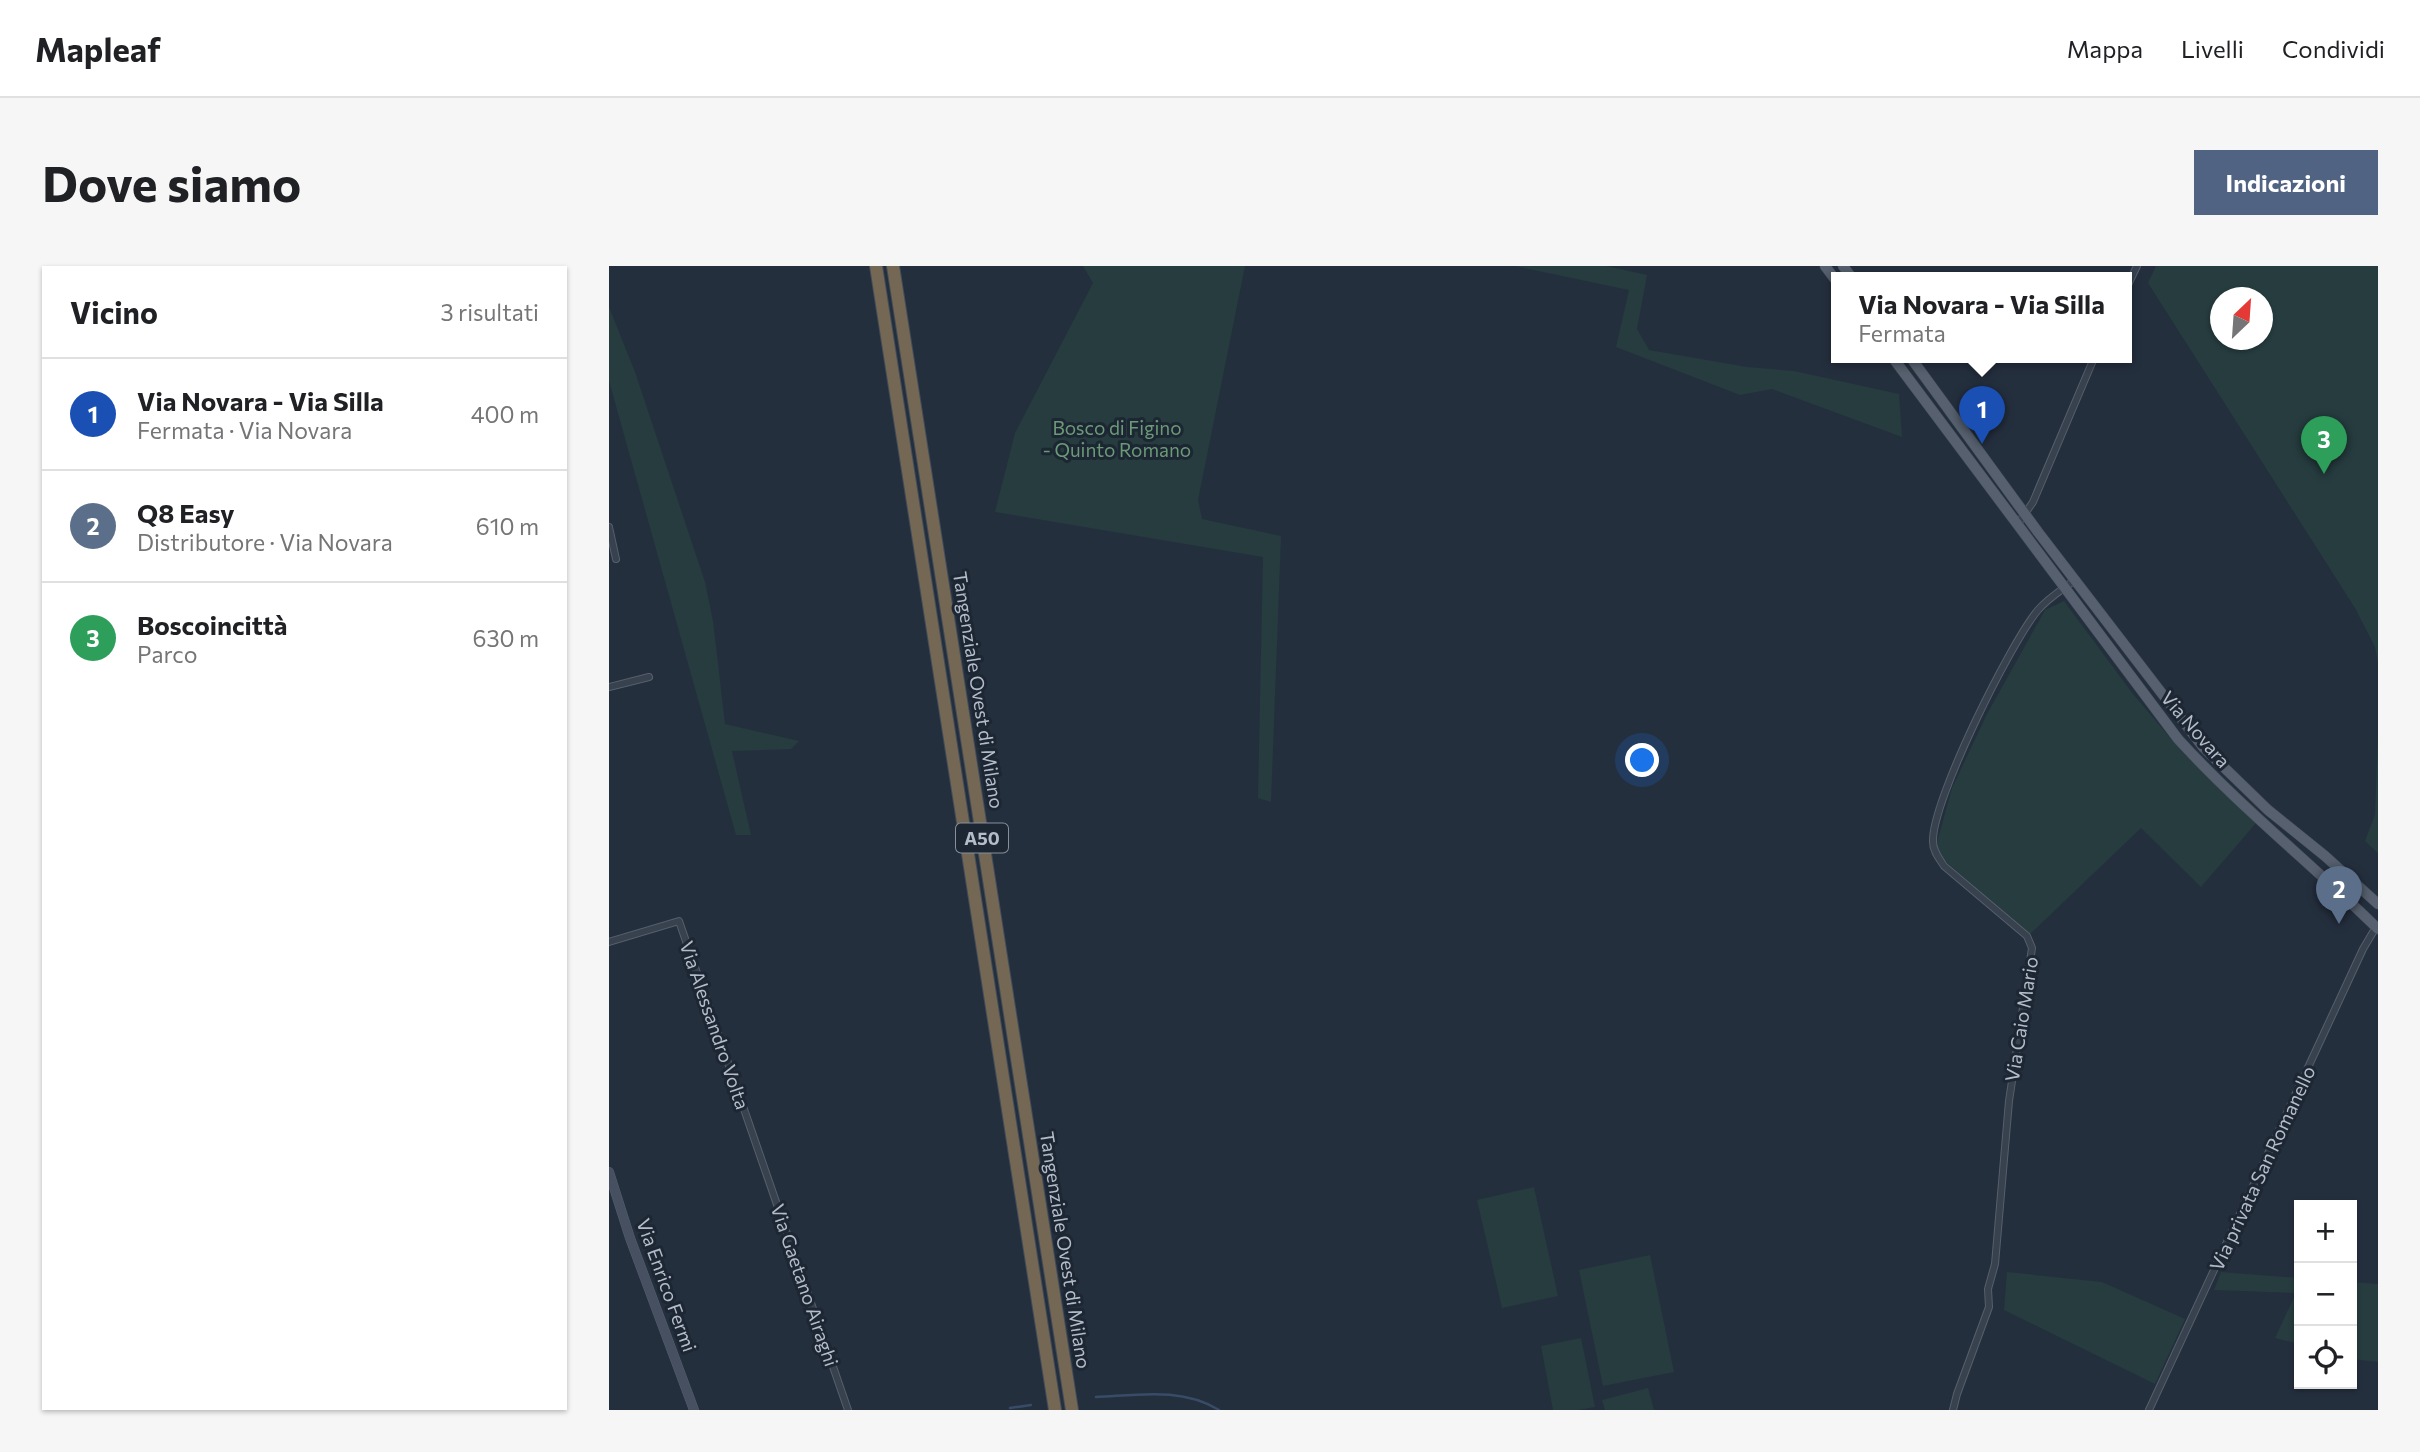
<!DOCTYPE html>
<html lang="it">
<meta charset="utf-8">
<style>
body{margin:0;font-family:Commissioner,sans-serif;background:#f6f6f6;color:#202124}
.controls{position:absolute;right:21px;bottom:21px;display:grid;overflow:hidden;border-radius:0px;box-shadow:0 2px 5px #0004}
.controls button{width:63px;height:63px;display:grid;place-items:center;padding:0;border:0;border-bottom:2px solid #e0e0e0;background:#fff;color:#202124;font:35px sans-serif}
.compass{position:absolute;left:1601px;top:21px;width:63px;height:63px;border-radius:50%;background:#fff;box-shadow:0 2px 5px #0004;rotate:25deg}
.you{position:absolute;left:1034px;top:495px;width:24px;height:24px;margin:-18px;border:5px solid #fff;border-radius:50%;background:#1a73e8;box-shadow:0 0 0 10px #1a73e833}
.badge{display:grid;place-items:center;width:46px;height:46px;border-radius:50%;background:#506383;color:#fff;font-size:23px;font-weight:700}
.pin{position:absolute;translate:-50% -58px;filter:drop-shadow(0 2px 4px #0008)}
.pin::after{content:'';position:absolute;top:37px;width:24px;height:21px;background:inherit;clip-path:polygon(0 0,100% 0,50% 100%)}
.popup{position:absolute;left:1222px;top:6px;width:301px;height:91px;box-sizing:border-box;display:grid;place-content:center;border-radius:0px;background:#fff;filter:drop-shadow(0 2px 5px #0005);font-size:23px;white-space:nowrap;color:#757577}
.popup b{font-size:26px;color:#202124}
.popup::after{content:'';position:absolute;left:50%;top:100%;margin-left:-14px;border:14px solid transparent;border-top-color:#fff}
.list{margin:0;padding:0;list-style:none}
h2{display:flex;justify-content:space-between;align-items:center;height:91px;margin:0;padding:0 28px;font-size:30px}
h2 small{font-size:23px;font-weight:400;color:#757577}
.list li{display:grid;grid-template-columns:46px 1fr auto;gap:21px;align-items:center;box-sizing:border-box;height:112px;padding:0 28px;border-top:2px solid #e0e0e0}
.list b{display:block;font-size:26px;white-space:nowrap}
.list p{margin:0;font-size:23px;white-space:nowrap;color:#757577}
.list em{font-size:23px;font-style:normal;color:#757577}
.icon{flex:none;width:38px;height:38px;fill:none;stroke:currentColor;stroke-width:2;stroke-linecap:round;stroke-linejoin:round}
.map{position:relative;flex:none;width:1769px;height:1144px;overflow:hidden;border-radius:0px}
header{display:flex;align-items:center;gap:42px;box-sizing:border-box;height:98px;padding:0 35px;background:#fff;border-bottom:2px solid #e0e0e0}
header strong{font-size:33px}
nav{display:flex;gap:38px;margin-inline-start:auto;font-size:24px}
.intro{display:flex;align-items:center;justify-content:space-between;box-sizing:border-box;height:168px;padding:0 42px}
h1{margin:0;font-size:49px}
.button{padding:18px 32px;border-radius:0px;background:#506383;color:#fff;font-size:24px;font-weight:700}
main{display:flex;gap:42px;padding:0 42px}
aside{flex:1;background:#fff;border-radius:0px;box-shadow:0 2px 5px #0004}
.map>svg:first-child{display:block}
</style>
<header>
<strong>Mapleaf</strong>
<nav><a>Mappa</a><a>Livelli</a><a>Condividi</a></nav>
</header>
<div class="intro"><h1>Dove siamo</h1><a class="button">Indicazioni</a></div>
<main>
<aside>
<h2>Vicino<small>3 risultati</small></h2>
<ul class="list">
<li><span class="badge" style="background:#1a4fb4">1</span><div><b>Via Novara - Via Silla</b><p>Fermata · Via Novara</p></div><em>400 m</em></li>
<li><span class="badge" style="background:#5c6f8a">2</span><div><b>Q8 Easy</b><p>Distributore · Via Novara</p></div><em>610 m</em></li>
<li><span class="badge" style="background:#2e9e5b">3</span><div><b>Boscoincittà</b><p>Parco</p></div><em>630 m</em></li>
</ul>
</aside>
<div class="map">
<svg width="1769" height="1144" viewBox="0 0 1769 1144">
<rect width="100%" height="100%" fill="#242f3e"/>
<g fill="#263c3f" fill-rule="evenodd">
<polygon points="474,0 636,0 589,234 593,253 672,270 662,536 649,532 654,291 386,246 406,167 484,17"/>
<polygon points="906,0 997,0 1038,9 1028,63 1040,84 1138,101 1185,105 1290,128 1293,171 1163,123 1131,129 1007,81 1020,24"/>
<path d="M1547 0H1769V396L1766 381 1746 342 1539 17ZM1612 32H1654V74H1612Z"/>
<polygon points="0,41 26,106 96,316 104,355 116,458 190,475 182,483 123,485 142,569 127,569 0,115"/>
<polygon points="1455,335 1524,428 1574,487 1647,557 1592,621 1532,562 1420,669 1335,594 1327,580 1343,522 1378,448 1436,344"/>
<polygon points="1769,470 1769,587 1756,575 1766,549"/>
<polygon points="925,921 949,1030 893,1042 868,934"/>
<polygon points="1041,989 1065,1106 994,1120 970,1004"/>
<polygon points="1398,1006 1493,1016 1576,1053 1546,1118 1395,1044"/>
<polygon points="1612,1006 1690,1012 1690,1078 1666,1072 1687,1027 1605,1024"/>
<polygon points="1743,1016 1769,1018 1769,1096 1743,1093"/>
<polygon points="972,1072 986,1141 969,1144 944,1144 932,1080"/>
<polygon points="1039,1122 1045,1144 996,1144 993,1134"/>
</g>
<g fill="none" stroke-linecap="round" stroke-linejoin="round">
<g stroke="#394c67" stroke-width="2.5">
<path d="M487 1131C529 1129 573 1121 610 1144"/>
<polyline points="401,1142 422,1139"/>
</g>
<g stroke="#565f6c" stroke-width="8">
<g id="street">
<polyline points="1518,21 1528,0"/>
<polyline points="1408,259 1424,236 1485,92"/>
<polyline points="0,261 7,293"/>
<polyline points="0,421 40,411"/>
<polyline points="0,676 70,655 239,1144"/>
<path d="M1344 1144 1348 1128 1380 1041 1379 1023 1386 998 1400 835 1423 682 1418 670 1335 600C1330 592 1324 585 1324 576 1322 536 1402 376 1429 344 1439 332 1454 323 1466 314"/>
<polyline points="1540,1144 1754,683 1767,661"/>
</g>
</g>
<g stroke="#565f6c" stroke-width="10">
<polyline id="secondary" points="0,906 21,972 85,1144"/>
</g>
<g stroke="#414a57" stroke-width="11">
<g id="primary">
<polyline points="1216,0 1228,16"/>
<polyline points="1234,0 1243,12"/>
<path d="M1284 92 1569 473C1631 541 1704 599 1769 663"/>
<polyline points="1302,92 1429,266 1594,481 1659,544 1716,590 1769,638"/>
</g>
</g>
<g stroke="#434c59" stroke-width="14">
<g id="highway">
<polyline points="267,0 446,1144"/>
<polyline points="284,0 463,1144"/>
</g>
</g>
<use href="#street" stroke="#38414e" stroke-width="6"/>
<use href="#secondary" stroke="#465061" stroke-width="9"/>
<use href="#primary" stroke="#56606e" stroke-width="10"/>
<use href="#highway" stroke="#746855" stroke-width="12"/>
</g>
<g text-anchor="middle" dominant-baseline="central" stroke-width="6" stroke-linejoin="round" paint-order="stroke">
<rect fill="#1d2633" stroke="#878f9c" stroke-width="2" x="347" y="557.5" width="52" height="29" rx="5"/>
<g font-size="18" font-weight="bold" fill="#b4bcc9">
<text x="373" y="572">A50</text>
</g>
<g font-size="19" fill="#6b9a76" stroke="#1d2633">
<text x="508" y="161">Bosco di Figino<tspan x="508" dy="22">- Quinto Romano</tspan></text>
</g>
<g font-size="19" fill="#b4bcc9" stroke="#1d2633">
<text transform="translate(370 424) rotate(81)">Tangenziale Ovest di Milano</text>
<text transform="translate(1587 463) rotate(49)">Via Novara</text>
<text transform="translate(1412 753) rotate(-81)">Via Caio Mario</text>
<text transform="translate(106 759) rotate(71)">Via Alessandro Volta</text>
<text transform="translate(1653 902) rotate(-65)">Via privata San Romanello</text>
<text transform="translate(457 984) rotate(81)">Tangenziale Ovest di Milano</text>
<text transform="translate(58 1019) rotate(70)">Via Enrico Fermi</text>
<text transform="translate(196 1019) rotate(71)">Via Gaetano Airaghi</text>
</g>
</g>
</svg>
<div class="controls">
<button>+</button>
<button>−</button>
<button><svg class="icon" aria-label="locate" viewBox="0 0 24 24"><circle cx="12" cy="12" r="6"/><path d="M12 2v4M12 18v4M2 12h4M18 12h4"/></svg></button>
</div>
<svg class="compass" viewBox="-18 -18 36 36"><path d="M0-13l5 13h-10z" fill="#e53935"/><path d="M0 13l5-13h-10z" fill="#757577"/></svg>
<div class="you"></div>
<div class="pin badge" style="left:1373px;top:178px;background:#1a4fb4">1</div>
<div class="popup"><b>Via Novara - Via Silla</b>Fermata</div>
<div class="pin badge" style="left:1730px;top:658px;background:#5c6f8a">2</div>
<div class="pin badge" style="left:1715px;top:208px;background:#2e9e5b">3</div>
</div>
</main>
